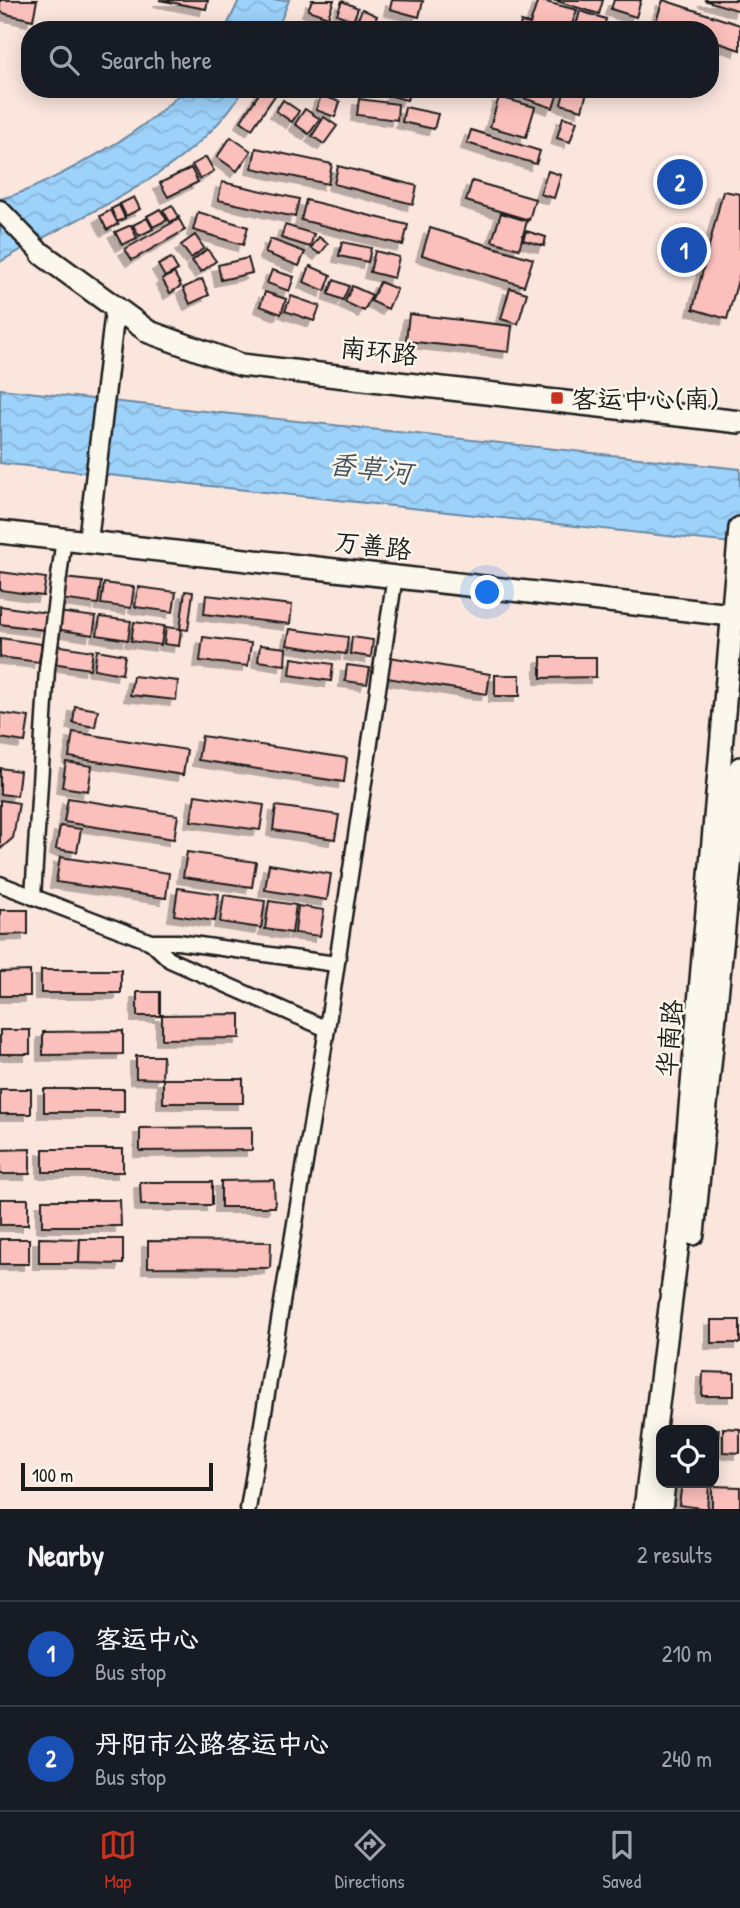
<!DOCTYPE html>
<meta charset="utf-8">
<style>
body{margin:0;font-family:"Patrick Hand","LXGW WenKai TC",sans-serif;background:#242831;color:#f1f3f6}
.controls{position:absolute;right:21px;bottom:21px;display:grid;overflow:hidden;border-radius:14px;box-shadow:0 4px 18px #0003}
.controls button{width:63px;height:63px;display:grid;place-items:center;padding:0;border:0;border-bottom:2px solid #363941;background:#171b24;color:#f1f3f6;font:35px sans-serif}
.scale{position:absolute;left:21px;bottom:18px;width:192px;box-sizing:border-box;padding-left:7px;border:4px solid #1c1c1c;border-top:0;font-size:19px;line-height:24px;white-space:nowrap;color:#1c1c1c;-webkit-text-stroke:5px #fbf7ec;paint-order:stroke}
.you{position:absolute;left:488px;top:593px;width:24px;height:24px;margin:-18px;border:5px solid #fff;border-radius:50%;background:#1a73e8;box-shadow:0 0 0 10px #1a73e833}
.badge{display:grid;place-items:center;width:46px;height:46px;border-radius:50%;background:#c8321e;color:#fff;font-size:23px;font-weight:700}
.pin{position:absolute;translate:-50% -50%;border:4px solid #fff;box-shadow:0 2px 7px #0006}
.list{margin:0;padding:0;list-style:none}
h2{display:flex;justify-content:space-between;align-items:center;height:91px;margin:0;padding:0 28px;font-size:30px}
h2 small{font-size:23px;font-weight:400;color:#9ea1a6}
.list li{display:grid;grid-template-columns:46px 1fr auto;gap:21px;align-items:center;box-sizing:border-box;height:105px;padding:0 28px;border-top:2px solid #363941}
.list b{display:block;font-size:26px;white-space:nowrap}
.list p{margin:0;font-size:23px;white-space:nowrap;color:#9ea1a6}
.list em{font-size:23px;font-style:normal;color:#9ea1a6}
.icon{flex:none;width:38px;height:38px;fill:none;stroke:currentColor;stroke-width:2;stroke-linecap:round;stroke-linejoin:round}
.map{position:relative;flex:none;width:740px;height:1509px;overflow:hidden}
.search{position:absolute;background:#171b24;box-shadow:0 4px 18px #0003;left:21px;right:21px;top:21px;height:77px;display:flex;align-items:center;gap:18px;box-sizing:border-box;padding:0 24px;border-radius:28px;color:#9ea1a6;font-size:26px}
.sheet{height:301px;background:#171b24}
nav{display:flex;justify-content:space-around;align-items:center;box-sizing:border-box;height:98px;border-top:2px solid #363941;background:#171b24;font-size:19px;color:#9ea1a6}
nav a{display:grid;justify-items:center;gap:4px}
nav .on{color:#c8321e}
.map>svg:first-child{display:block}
</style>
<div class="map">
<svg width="740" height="1509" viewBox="0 0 740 1509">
<defs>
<pattern id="water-waves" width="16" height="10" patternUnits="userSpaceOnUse" patternTransform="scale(1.75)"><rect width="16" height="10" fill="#9dd2fb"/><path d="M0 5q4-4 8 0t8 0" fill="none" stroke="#87b4d7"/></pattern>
<filter id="shadow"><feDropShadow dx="-6" dy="6" stdDeviation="0" flood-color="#0004"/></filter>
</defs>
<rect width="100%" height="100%" fill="#fbe6de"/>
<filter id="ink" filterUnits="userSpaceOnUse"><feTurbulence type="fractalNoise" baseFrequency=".0143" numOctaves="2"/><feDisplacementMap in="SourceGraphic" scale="14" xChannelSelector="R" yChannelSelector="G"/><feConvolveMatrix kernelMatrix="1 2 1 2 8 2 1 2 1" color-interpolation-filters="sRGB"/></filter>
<g filter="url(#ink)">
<g fill="url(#water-waves)" stroke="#6989a2" stroke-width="2">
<polygon points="239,0 289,0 277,30 225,30"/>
<path d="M185 89H244C189 178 85 210 0 262V199C24 193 43 183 65 172 112 147 147 127 185 89Z"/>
<polygon points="0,389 740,469 740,544 0,463"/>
</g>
<g fill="#fcc0bc" stroke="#1c1c1c" stroke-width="2" filter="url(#shadow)">
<polygon points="0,0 37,0 33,20 6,14 0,11"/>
<polygon points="159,0 208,0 206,9"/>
<polygon points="312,0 334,0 328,17 308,10"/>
<polygon points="392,0 423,1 419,17 390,9"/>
<polygon points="538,0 577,10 570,30 519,30 521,22 530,24"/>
<polygon points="553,0 603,0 599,14"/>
<polygon points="614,0 641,0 636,17 611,9"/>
<polygon points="663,0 740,25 740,50 710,40 710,30 681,30 656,21"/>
<polygon points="704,0 740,0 740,11"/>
<polygon points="342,1 358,8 353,21 337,14"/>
<polygon points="362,9 377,16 372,28 357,22"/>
<polygon points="580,11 606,19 603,30 576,26"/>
<polygon points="262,89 276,94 252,129 241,121"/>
<polygon points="394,89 410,89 407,100 392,96"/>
<polygon points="497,89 545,89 558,93 553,108"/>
<polygon points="565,89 588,89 582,110 561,104"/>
<polygon points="321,95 340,102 335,117 316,110"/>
<polygon points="499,97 535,107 526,137 490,127"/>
<polygon points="359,99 398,104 397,120 357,115"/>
<polygon points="283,100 299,111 292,122 276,111"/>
<polygon points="405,107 438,114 434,129 402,122"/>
<polygon points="305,109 320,119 309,134 295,124"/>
<polygon points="324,117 337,126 324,144 312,136"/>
<polygon points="563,117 577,121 570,142 557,138"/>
<polygon points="471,130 540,151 536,164 467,143"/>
<polygon points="231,137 251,151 237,171 217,157"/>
<polygon points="256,148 332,164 328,184 252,168"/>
<polygon points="206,157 214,171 200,179 192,165"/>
<polygon points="338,166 417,186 413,204 334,184"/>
<polygon points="191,168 198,182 168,197 160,183"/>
<polygon points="548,171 561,175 554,198 540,194"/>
<polygon points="472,181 535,199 529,220 466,201"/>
<polygon points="222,182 299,199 295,217 218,200"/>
<polygon points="723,191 740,194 740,273 727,319 693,309"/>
<polygon points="134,197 140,209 126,216 120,204"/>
<polygon points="306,200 408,225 403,245 301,220"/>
<polygon points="119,205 125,218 117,222 111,209"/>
<polygon points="172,205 179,217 170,222 163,210"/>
<polygon points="160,209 167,220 153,227 147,216"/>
<polygon points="111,210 118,224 107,230 100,216"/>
<polygon points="198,212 248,227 243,245 193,230"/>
<polygon points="501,213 527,221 519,249 492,241"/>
<polygon points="147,218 153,229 139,236 133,225"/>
<polygon points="179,219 185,230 132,260 125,249"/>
<polygon points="131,225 137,238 122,245 115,232"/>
<polygon points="285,225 314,234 310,247 281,238"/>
<polygon points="430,228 533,259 524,286 422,255"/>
<polygon points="526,231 546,237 544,246 523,240"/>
<polygon points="195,235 204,248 191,258 181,245"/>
<polygon points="319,237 328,244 320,254 311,248"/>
<polygon points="270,239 305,252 299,266 265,253"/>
<polygon points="342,242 371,248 368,262 339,256"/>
<polygon points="207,249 216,261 201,272 192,261"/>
<polygon points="375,251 399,257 394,278 370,272"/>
<polygon points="171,258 178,270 165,277 158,265"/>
<polygon points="248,258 252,273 221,280 218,265"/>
<polygon points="310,266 331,275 325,291 304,282"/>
<polygon points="272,270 294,277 289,291 267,283"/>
<polygon points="174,273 181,286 170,293 162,279"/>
<polygon points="202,279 209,295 190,304 183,288"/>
<polygon points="334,280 349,286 343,300 328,294"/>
<polygon points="380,282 397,289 388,309 371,301"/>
<polygon points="352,286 372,295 364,311 345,302"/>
<polygon points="510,288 527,293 518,324 501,319"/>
<polygon points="265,292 286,299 281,314 260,306"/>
<polygon points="291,296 320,306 314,321 285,311"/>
<polygon points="409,314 512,326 509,352 406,341"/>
<polygon points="0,572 46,578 43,596 0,590"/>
<polygon points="63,578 101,582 98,604 60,599"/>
<polygon points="104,583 134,587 131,608 101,604"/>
<polygon points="138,587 176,592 173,612 135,607"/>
<polygon points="185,591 193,592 188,630 180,629"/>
<polygon points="206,595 292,605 290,624 204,614"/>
<polygon points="0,606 47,613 45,630 0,624"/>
<polygon points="58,612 96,617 93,635 55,629"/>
<polygon points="100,617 131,621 128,640 97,635"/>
<polygon points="134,622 164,626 161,645 131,641"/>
<polygon points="166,627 181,629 179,646 164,644"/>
<polygon points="290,629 348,637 346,654 287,645"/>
<polygon points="203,637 251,643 248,666 200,661"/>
<polygon points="352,637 373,640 371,657 350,654"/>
<polygon points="0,638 42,644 39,662 0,657"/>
<polygon points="55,645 93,651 90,669 52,663"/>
<polygon points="260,645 286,648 285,665 258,661"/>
<polygon points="97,650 125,655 122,674 94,669"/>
<polygon points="384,656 490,674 487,694 381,677"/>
<polygon points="541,657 596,657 596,677 541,678"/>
<polygon points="292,658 333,664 331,681 290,675"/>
<polygon points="347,665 370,668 367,684 345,681"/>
<rect x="495" y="675" width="25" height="21"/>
<polygon points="133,676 178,681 176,700 130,695"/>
<polygon points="75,706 98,710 95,727 73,723"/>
<polygon points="0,713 29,717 25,742 0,738"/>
<polygon points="73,732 187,750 183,775 69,757"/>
<polygon points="202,736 347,758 344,782 198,760"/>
<polygon points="66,762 92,766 88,791 62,787"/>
<polygon points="0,768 20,771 17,796 0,794"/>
<polygon points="195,795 264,805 260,830 191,821"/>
<polygon points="68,798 178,815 174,839 64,822"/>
<polygon points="0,800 19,803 13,838 0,849"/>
<polygon points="276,806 339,815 335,839 273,830"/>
<polygon points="60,826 81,829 77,852 56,849"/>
<polygon points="187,852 256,862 252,887 183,877"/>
<polygon points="60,857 169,873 166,898 56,882"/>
<polygon points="269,864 331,874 327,900 265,890"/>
<polygon points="178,888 219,894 215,921 174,915"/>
<polygon points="224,895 265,901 261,928 220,922"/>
<polygon points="269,901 296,905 292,933 265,929"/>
<polygon points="298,906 324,910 320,936 295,933"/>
<polygon points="0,910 28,910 28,934 0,935"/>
<rect x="41" y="970" width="80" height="23"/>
<polygon points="30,971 30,996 0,996 0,972"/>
<rect x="137" y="992" width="23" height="24"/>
<polygon points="240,1014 240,1038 162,1039 162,1015"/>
<rect x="0" y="1030" width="30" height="24"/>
<polygon points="123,1031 123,1054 43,1055 43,1032"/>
<polygon points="136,1056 163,1056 162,1079 136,1078"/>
<rect x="163" y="1079" width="80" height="24"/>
<rect x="0" y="1089" width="31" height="25"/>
<rect x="44" y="1089" width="80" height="23"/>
<polygon points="252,1127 252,1150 140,1151 140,1128"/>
<polygon points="30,1149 30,1174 0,1174 0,1150"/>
<rect x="43" y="1149" width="80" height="23"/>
<polygon points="274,1180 275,1207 221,1207 221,1181"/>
<polygon points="140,1182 212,1182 212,1205 141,1205"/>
<rect x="0" y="1199" width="28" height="26"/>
<polygon points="42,1200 120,1200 121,1226 42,1226"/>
<polygon points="39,1238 80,1239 79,1263 39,1263"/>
<rect x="0" y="1239" width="29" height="25"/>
<polygon points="80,1239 123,1239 123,1264 79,1263"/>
<polygon points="148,1241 271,1242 270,1268 148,1267"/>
<rect x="711" y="1320" width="29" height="23"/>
<polygon points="703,1372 734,1373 734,1396 702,1396"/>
<polygon points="687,1425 719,1429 716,1452 714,1430 686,1430"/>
<polygon points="723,1428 740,1429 740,1453 723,1452"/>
<polygon points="682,1483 709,1486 707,1509 679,1505"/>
<polygon points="712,1486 740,1487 740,1509 712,1509"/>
</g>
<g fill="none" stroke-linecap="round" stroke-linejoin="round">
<g stroke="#1c1c1c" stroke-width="19">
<g id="minor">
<polyline points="0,884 151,942 178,942 336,964"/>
<polyline points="33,897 47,669 64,538"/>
<polyline points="151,942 170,960 327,1029"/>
<polyline points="248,1509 327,1029 395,576"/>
</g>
</g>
<g stroke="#1c1c1c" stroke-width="23">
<g id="tertiary">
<polyline points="0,210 42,254"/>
<polyline points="88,541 115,310"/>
</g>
</g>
<g stroke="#1c1c1c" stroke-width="26">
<g id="secondary">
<polyline points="42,254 149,332 241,365 740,422"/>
<polyline points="0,532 740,616"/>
<polyline points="693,1234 740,768"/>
<polyline points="645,1509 679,1235 740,528"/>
<polyline points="661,1509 664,1483"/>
</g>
</g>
<use href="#minor" stroke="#fbf7ec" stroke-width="14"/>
<use href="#tertiary" stroke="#fbf7ec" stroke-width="18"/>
<use href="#secondary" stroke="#fbf7ec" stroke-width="21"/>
</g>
</g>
<rect fill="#c8321e" stroke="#fbf7ec" stroke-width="2.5" x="550" y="391" width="14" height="14" rx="3.5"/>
<g text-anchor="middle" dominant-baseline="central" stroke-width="5" stroke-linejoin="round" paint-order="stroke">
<g font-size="26" fill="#1c1c1c" stroke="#fbf7ec">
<text transform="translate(379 351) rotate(6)">南环路</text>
<text transform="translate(373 545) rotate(7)">万善路</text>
<text transform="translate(669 1038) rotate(-85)">华南路</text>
</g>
<g font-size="26" fill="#1c1c1c" stroke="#fbf7ec" text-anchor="start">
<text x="571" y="398">客运中心(南)</text>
</g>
<g font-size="28" font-style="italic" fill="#43535f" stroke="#fbf7ec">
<text transform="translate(370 468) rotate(7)">香草河</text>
</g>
</g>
</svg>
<div class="controls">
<button><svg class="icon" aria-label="locate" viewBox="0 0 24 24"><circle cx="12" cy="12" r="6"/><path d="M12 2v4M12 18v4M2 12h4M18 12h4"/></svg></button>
</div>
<div class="scale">100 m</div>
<div class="you"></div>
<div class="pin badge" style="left:684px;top:250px;background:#1a4fb4">1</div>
<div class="pin badge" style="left:680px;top:182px;background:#1a4fb4">2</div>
<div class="search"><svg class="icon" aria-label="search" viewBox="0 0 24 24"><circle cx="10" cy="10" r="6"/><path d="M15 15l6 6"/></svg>Search here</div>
</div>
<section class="sheet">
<h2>Nearby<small>2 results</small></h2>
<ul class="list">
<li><span class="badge" style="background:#1a4fb4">1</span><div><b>客运中心</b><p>Bus stop</p></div><em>210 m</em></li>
<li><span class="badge" style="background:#1a4fb4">2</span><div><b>丹阳市公路客运中心</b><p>Bus stop</p></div><em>240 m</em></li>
</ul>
</section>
<nav>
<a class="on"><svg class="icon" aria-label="map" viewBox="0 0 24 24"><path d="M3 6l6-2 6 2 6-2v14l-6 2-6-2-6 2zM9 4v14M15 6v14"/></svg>Map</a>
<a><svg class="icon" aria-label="directions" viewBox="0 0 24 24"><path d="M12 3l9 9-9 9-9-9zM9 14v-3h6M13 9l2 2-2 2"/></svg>Directions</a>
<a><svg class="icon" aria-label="saved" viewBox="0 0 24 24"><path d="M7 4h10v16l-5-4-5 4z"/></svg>Saved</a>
</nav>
